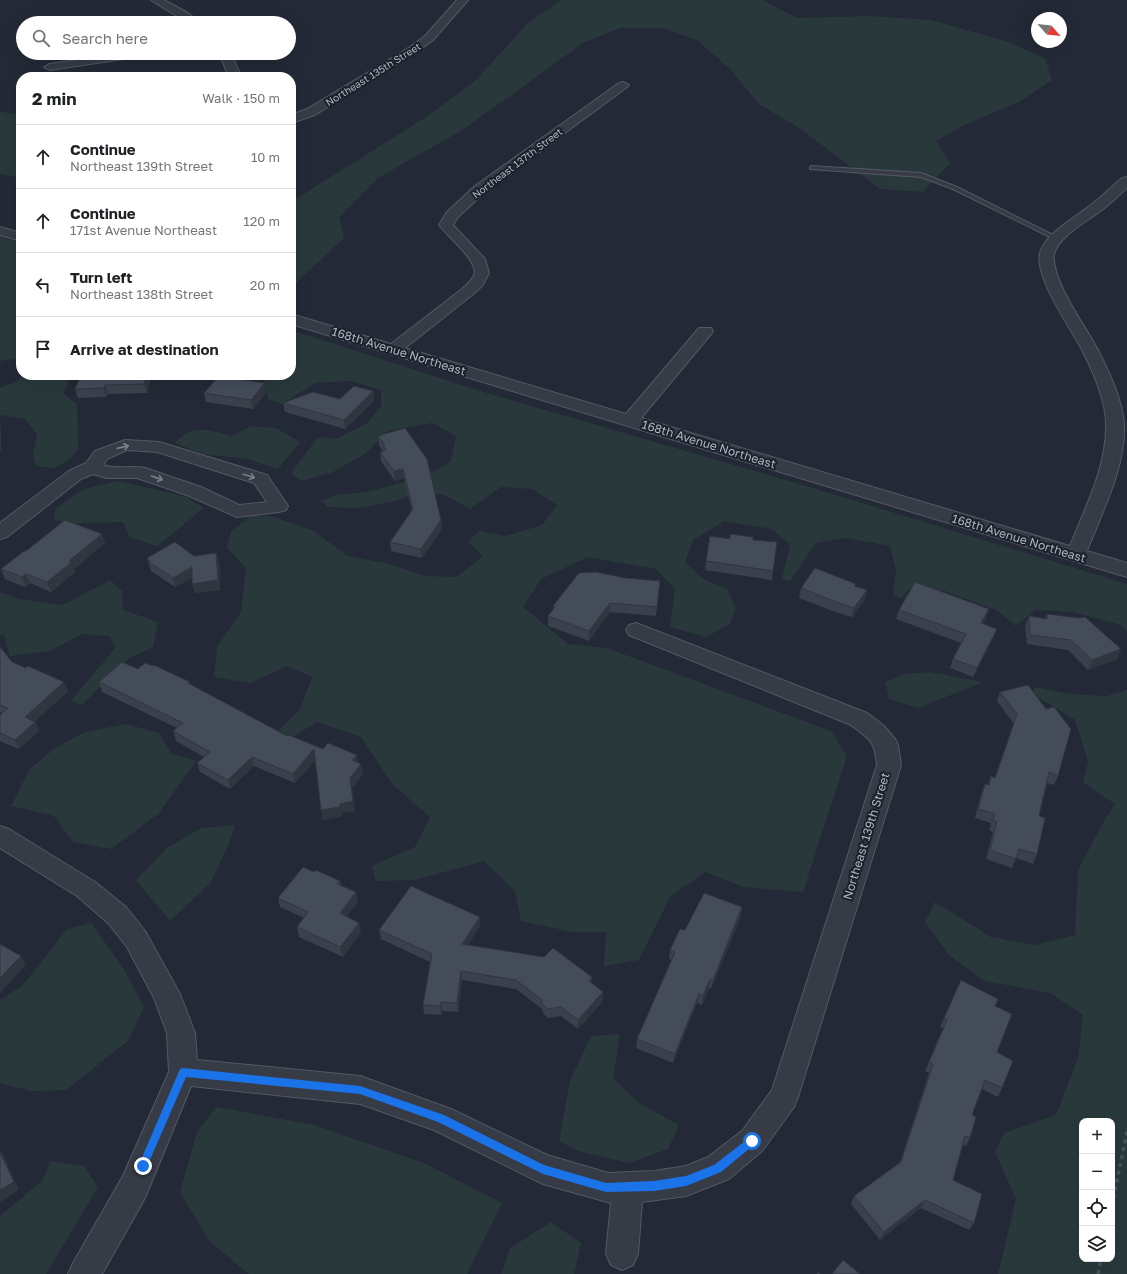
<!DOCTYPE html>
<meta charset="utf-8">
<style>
body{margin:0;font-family:"Golos Text",sans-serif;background:#f2f2f2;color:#202124}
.controls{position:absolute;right:12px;bottom:12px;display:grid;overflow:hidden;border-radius:8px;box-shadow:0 4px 16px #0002}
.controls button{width:36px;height:36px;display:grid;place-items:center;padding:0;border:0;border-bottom:1px solid #e0e0e0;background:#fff;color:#202124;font:20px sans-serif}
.compass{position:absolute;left:1031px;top:12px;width:36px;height:36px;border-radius:50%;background:#fff;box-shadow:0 4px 16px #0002;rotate:117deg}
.stop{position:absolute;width:12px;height:12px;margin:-9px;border:3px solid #1a73e8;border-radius:50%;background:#fff}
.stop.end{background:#1a73e8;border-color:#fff;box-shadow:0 1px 4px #0008}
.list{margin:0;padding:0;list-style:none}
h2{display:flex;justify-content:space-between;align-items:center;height:52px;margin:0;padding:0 16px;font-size:17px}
h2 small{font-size:13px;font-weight:400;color:#757577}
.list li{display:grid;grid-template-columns:26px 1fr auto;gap:12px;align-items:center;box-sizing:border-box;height:64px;padding:0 16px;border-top:1px solid #e0e0e0}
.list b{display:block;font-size:15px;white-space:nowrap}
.list p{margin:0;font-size:13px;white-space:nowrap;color:#757577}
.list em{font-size:13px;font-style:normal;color:#757577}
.icon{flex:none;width:22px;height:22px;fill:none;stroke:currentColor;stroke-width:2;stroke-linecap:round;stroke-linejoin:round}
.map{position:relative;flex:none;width:1127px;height:1274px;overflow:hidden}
.search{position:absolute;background:#fff;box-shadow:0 4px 16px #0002;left:16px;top:16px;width:280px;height:44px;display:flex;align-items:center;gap:10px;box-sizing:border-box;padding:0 14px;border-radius:22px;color:#757577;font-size:15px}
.panel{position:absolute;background:#fff;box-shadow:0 4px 16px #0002;left:16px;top:72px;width:280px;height:308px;border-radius:16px}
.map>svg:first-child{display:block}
</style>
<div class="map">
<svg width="1127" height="1274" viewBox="0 0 1127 1274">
<rect width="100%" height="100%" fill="#232936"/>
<g fill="#29393b" fill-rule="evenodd">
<polygon points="561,0 762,0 797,18 869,16 931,20 1005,41 1045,58 1052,80 1019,102 964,125 936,141 950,163 923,192 880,189 801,129 759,104 731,70 697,40 663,28 620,28 583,43 531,81 459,132 378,178 339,217 344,238 297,282 291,285 291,202 423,119 474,82 528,23"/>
<polygon points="0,112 21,114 21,178 0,174"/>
<polygon points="0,237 21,243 21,358 0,361"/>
<polygon points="291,330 480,391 813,488 1127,584 1127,632 1121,625 1073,612 1035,610 1016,626 996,610 945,591 910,588 901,598 893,595 896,570 890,546 845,538 816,543 790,581 782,579 790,545 772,529 724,521 693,540 685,562 703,579 727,589 736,608 730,624 706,637 670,627 675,589 656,569 588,557 541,579 523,607 568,644 607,648 831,731 847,756 803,892 743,887 705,872 670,897 639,960 604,966 606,932 572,932 521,921 515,891 484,861 415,880 376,881 372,866 415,847 430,817 393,785 361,737 317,722 278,746 271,738 300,709 312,677 287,666 251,683 214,677 217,647 241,612 246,568 227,548 231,531 252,515 274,517 314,531 347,556 386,563 425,576 457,577 483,556 468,542 479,531 506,536 542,525 557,505 533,489 501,487 470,509 445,495 423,492 395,501 358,508 327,507 322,501 335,495 366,492 424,477 451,461 456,436 432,423 388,431 366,453 333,472 301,481 291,473 318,437 336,439 366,424 381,407 381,390 352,381 315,383 282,404 268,399 263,375 291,375"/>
<polygon points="23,375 72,375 63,393 77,404 78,449 71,458 55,468 36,466 33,453 37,434 25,419 0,415 0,388 16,382"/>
<polygon points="166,375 214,375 203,378 168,379"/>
<path d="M251 426 276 428 300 442 278 469 248 459 203 454 175 443C194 423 207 430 232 436Z"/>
<polygon points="118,481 184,496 204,508 157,546 129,537 123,522 78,523 54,520 56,508 84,489"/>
<polygon points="110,580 122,591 123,610 158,622 153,647 128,659 82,705 71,701 115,648 110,636 82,634 50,651 10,656 4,635 0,635 0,592 19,599 63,605"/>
<polygon points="930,672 983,682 918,708 889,699 885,682 904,674"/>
<path d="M1034 687 1070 694 1107 696 1127 690V1274H998L1016 1199 995 1152 1004 1133 1056 1115 1078 1058 1083 1015 1050 993 985 981 950 956 925 922 935 902 991 937 1035 945 1075 935 1078 870 1101 826 1115 804 1083 782 1088 761 1075 720 1033 694ZM1082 1121H1112V1259H1082Z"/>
<polygon points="126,724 159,733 172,754 196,761 159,813 111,849 73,842 54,816 11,806 30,769 55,748 85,732"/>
<polygon points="235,825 228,846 211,882 170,921 136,880 167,848 201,828"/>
<polygon points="91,923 124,969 144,1007 128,1041 66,1090 31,1091 0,1083 0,1000 22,986 67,929"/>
<polygon points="620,1034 613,1078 639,1103 679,1125 668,1149 629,1163 578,1151 559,1141 570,1081 591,1036"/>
<polygon points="216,1107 314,1125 424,1163 502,1203 467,1274 249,1274 210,1242 180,1192 197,1132"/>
<polygon points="51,1161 84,1166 98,1187 46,1274 0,1274 0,1216 42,1181"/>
<polygon points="551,1222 581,1243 574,1274 501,1274 510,1248"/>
</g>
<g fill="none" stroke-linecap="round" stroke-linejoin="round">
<g stroke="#545964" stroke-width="2">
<polygon id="lane" points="812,166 921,173 957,187 1061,239 1056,240 953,189 921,177 810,169 810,167"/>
</g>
<g stroke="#545964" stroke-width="2">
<g id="street">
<polygon points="151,0 164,0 188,13 200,23 188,23"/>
<polygon points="457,0 468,0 433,40 418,51 315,115 291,123 291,115 307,109 410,47 425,36"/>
<polygon points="121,53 149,53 143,56 50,70 44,67 50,64"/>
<polygon points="219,53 231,53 239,72 239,77 227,77 227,72"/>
<path d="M623 82 629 85 627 87 485 192 458 217 453 225 485 259 489 273 482 286 472 295 405 348 626 414 699 328H711L713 331 711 334 641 418 1070 546C1085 508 1107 466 1106 425 1106 400 1093 371 1082 350 1071 328 1034 277 1040 253 1045 233 1077 217 1092 204 1103 196 1112 186 1122 178L1127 177V188C1119 195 1111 203 1102 210 1089 220 1057 237 1054 255 1051 280 1086 327 1098 350 1109 372 1122 399 1124 424 1126 467 1102 512 1087 551L1127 563V577L291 324V314L391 344 462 289C466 285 472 281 474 275 479 261 447 236 439 225L447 212 475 186 619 83Z"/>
<polygon points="0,227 21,233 21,241 0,235"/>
<path d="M125 440 159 442 267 475 288 506 286 510 279 512 237 517 187 495 137 478H107L93 474 81 479 7 537 0 539V523L69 471 86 463 95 451ZM127 450 157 452 254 483 267 502 239 505 201 487 145 468C131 465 116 470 103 465L107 459Z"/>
<path d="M636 623 867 713 883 725 895 739 898 745 901 765 798 1097 794 1107 762 1151 729 1179 686 1196 642 1202 638 1254 633 1265 622 1270 611 1265 606 1254 611 1203 543 1184 434 1130 360 1104 191 1086 145 1198 102 1274H68L73 1263 123 1176 169 1072 167 1033 154 998 127 947 108 923 77 896 0 848V826L9 829 95 882 126 907 145 931 180 994 195 1033 197 1060 360 1076 451 1109 547 1155 608 1173 654 1171 686 1166 708 1157 742 1131 772 1090 877 765C875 741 870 739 851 725L629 635 626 630 629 625Z"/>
</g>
</g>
<g stroke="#465458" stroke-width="3.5" stroke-dasharray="4 4" stroke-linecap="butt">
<polyline points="1112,1206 1127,1131"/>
<polyline points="1098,1274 1101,1259"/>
</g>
<use href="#lane" fill="#363b46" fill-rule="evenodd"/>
<use href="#street" fill="#363b46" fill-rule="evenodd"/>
</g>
<g fill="#3a414d">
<polygon points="152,375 147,393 108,394 106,397 78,398 75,389"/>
<polygon points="373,391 374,400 345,429 285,412 283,403 340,399"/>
<polygon points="266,392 253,409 206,402 204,393"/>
<polygon points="378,436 441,520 442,529 422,558 391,551 390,542 412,511 404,478 395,481 381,461 380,452 383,451 379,445"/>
<polygon points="102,534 105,543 74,569 75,572 51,592 30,583 25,587 5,579 1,569"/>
<polygon points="730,539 753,540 773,571 772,580 705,570 706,561"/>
<polygon points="216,553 219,562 220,590 195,593 192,584 192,578 175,587 151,571 147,558 194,556"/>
<polygon points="625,578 660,581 656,616 610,612 589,641 548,626 548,616 553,610 553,606"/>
<polygon points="856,584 855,586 867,590 865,600 852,617 835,612 799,598 801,588"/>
<polygon points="899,610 986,619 983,624 993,638 973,677 950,668 953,659 961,643 896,619"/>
<polygon points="1047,614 1117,659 1088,670 1068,650 1027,644 1025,626 1029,616 1045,619"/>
<polygon points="0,647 12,662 26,668 64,682 68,691 35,721 39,731 19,749 0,741 0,715 2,713 0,712"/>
<polygon points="138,669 190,682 190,684 287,736 323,749 357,755 358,763 363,774 352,788 355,811 341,813 342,816 323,820 321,810 315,760 295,783 254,766 230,789 200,772 197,763 204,757 176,741 173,731 177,728 102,692 99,682"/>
<polygon points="1028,685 1058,776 1054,785 1047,783 1039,816 1037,854 1033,864 1016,858 1012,868 986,859 993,832 989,830 991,823 975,818 981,794 985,784 988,785 991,776 995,778 1014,724 997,701 1000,692"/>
<polygon points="314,872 340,881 341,885 356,892 358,902 346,916 359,923 361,932 343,957 299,937 297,927 304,918 280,907 278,898"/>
<polygon points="742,907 741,916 711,989 709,988 702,1005 697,1003 673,1063 636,1048 637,1039 672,960 669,959 670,950 685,930"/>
<polygon points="480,917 480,926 468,945 592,977 592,984 603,992 603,1001 578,1029 561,1016 548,1018 543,1013 542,1009 516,989 462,980 458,1012 442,1011 441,1015 424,1014 423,1005 430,962 381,939 379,930"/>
<polygon points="961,980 995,1006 997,1052 1002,1088 998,1097 982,1089 972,1115 970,1138 966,1146 963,1145 953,1180 974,1223 969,1230 921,1208 880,1240 851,1204 854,1196 900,1162 929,1073 925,1071 943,1028 940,1027"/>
</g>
<g fill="#30353f">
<polygon points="147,375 152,375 147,393 144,384"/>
<polygon points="265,383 266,392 253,409 251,400"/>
<polygon points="105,385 108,394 106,397 104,388"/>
<polygon points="373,391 374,400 345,429 344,420"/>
<polygon points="0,423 1,427 1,452 0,452"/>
<polygon points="403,469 404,478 395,481 394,471"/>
<polygon points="441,520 442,529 422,558 421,549"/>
<polygon points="102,534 105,543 74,569 75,572 51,592 47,582 69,561"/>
<polygon points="216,553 219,562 220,590 195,593 192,584"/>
<polygon points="192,567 195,576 175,587 173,578"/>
<polygon points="26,574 30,583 25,587 22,577"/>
<polygon points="867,590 865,600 852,617 854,608"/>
<polygon points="610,603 610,612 589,641 589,631"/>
<polygon points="989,609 986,619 978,633 981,623"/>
<polygon points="997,629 993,638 973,677 977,668"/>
<polygon points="1121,649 1117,659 1088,670 1092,660"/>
<polygon points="64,682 68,691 29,727 25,717"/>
<polygon points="35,722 39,731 19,749 15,740"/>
<polygon points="314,749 316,759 295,783 293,774"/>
<polygon points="357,755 358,764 352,760"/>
<polygon points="252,757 254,766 230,789 228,780"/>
<polygon points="361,764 363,774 352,788 355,811 341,813 342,816 323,820 321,810 340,804 350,778"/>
<polygon points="356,892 358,902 342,922 340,913"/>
<polygon points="742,907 741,916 711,989 713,980"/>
<polygon points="480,917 480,926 463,953 462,944"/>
<polygon points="359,923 361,932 343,957 340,947"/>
<polygon points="21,956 26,965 0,993 0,978"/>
<polygon points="461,971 462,980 458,1012 457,1003"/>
<polygon points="592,977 592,986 589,981"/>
<polygon points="710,979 709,988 702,1005 703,996"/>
<polygon points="603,992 603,1001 578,1029 578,1020"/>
<polygon points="699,994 697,1003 673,1063 675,1054"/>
<polygon points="441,1002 442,1011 441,1015 440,1006"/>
<polygon points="0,1150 3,1154 19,1190 0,1202"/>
<polygon points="925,1200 921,1208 880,1240 884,1232"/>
</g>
<g fill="#444c5a" stroke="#30353f">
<polygon points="81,375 147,375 144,384 105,385 104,388 75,389"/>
<polygon points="219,376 265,383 251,400 204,393"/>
<polygon points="354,386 373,391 344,420 283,403 313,392 340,399"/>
<polygon points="405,428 427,459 441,520 421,549 390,542 413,509 403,469 394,471 380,452 386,450 383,446 385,445 378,436"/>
<polygon points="65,520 102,534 69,561 72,562 47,582 26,574 22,577 1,569 24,551 26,551"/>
<polygon points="730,534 753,537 753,540 777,542 773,571 706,561 710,536 730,539"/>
<polygon points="175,542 194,556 216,553 218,580 192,584 192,567 173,578 149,562 150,561 147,558"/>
<polygon points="815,568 856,584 854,586 867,590 854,608 836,602 801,588"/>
<polygon points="596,572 625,578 660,581 657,607 610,603 589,631 548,616 555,607 553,606 579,573"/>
<polygon points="915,582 989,609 981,623 997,629 977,668 953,659 966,634 899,610"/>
<polygon points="1047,614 1079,618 1085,617 1121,649 1092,660 1071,640 1030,635 1029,616 1047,619"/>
<polygon points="0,647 12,662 26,668 28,666 64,682 25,717 35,722 15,740 0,733 0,715 8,708 0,705"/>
<polygon points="122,662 138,669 145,663 153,666 154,665 190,682 188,683 287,736 289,735 323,749 328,743 357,755 352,760 361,764 350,778 353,801 340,804 340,807 321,810 314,749 293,774 252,757 228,780 197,763 210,752 173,731 183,723 99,682"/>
<polygon points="1028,685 1046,709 1054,707 1071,729 1058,776 1049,772 1039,816 1045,818 1037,854 1019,849 1016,859 990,850 997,822 993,821 995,814 978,809 985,784 989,785 991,776 995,778 1017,714 1000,692"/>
<polygon points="303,867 314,872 316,870 340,881 337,884 356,892 340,913 359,923 340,947 297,927 308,912 278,898"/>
<polygon points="411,886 480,917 462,944 544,957 553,948 592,977 589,981 603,992 578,1020 561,1007 548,1009 542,1004 542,1000 516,980 461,971 457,1003 441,1002 440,1006 423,1005 432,954 379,930"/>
<polygon points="704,893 742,907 713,980 710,979 703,996 699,994 675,1054 637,1039 675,952 670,950 680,929 685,930"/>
<polygon points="0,944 21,956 0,978"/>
<polygon points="961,980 998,999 995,1006 1012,1014 997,1052 1013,1061 1002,1088 985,1080 972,1115 976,1117 970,1138 965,1136 953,1180 982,1194 974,1223 925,1200 884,1232 854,1196 901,1162 933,1064 929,1062 947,1020 944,1018"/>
<polygon points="0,1152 14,1182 0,1190"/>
<polygon points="843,1260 860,1274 832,1274"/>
<polygon points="818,1272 821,1274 816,1274"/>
</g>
<defs><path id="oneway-shaft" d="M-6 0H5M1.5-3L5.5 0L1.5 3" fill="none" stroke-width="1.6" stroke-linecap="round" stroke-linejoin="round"/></defs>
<g stroke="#7a7f8b">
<use href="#oneway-shaft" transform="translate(123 447) rotate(-13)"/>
<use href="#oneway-shaft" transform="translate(249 476) rotate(18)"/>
<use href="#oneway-shaft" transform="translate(157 478) rotate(19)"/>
</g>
<polygon fill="#1a73e8" points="183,1068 360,1086 444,1115 544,1165 606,1183 654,1181 686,1176 714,1165 749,1138 752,1136 757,1141 755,1144 721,1172 686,1186 654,1191 606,1192 543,1174 438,1122 360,1094 186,1077 146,1169 140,1169 140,1162 180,1069"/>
<g text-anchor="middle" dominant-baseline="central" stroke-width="4" stroke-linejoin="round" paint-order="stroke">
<g font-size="10" fill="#b1b6c3" stroke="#1b202b">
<text transform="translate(373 74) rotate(-32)">Northeast 135th Street</text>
<text transform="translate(517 163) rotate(-37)">Northeast 137th Street</text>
</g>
<g font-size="12" fill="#b1b6c3" stroke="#1b202b">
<text transform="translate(399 351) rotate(17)">168th Avenue Northeast</text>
<text transform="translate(709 444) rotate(17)">168th Avenue Northeast</text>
<text transform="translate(1019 538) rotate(17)">168th Avenue Northeast</text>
<text transform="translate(866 836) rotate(-73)">Northeast 139th Street</text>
</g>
</g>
</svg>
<div class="controls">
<button>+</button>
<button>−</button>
<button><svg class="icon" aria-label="locate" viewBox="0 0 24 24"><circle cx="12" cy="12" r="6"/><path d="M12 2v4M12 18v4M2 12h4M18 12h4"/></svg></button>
<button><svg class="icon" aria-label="layers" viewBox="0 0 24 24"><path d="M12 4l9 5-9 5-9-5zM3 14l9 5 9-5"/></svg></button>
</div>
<svg class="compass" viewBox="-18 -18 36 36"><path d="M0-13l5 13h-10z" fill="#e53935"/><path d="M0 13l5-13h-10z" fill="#757577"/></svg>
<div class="stop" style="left:752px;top:1141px"></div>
<div class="stop end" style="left:143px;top:1166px"></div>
<div class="search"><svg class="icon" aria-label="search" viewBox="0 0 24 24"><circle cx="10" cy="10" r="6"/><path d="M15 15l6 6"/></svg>Search here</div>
<section class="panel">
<h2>2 min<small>Walk · 150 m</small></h2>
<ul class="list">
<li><svg class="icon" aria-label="ahead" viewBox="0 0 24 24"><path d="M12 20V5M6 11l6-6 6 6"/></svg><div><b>Continue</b><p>Northeast 139th Street</p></div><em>10 m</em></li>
<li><svg class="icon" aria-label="ahead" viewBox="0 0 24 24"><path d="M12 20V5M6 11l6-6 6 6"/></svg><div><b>Continue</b><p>171st Avenue Northeast</p></div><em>120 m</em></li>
<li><svg class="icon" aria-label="left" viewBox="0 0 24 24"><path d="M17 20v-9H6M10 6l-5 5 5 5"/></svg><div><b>Turn left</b><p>Northeast 138th Street</p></div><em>20 m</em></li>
<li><svg class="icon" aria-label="arrive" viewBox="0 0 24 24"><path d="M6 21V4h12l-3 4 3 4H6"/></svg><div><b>Arrive at destination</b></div></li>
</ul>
</section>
</div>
